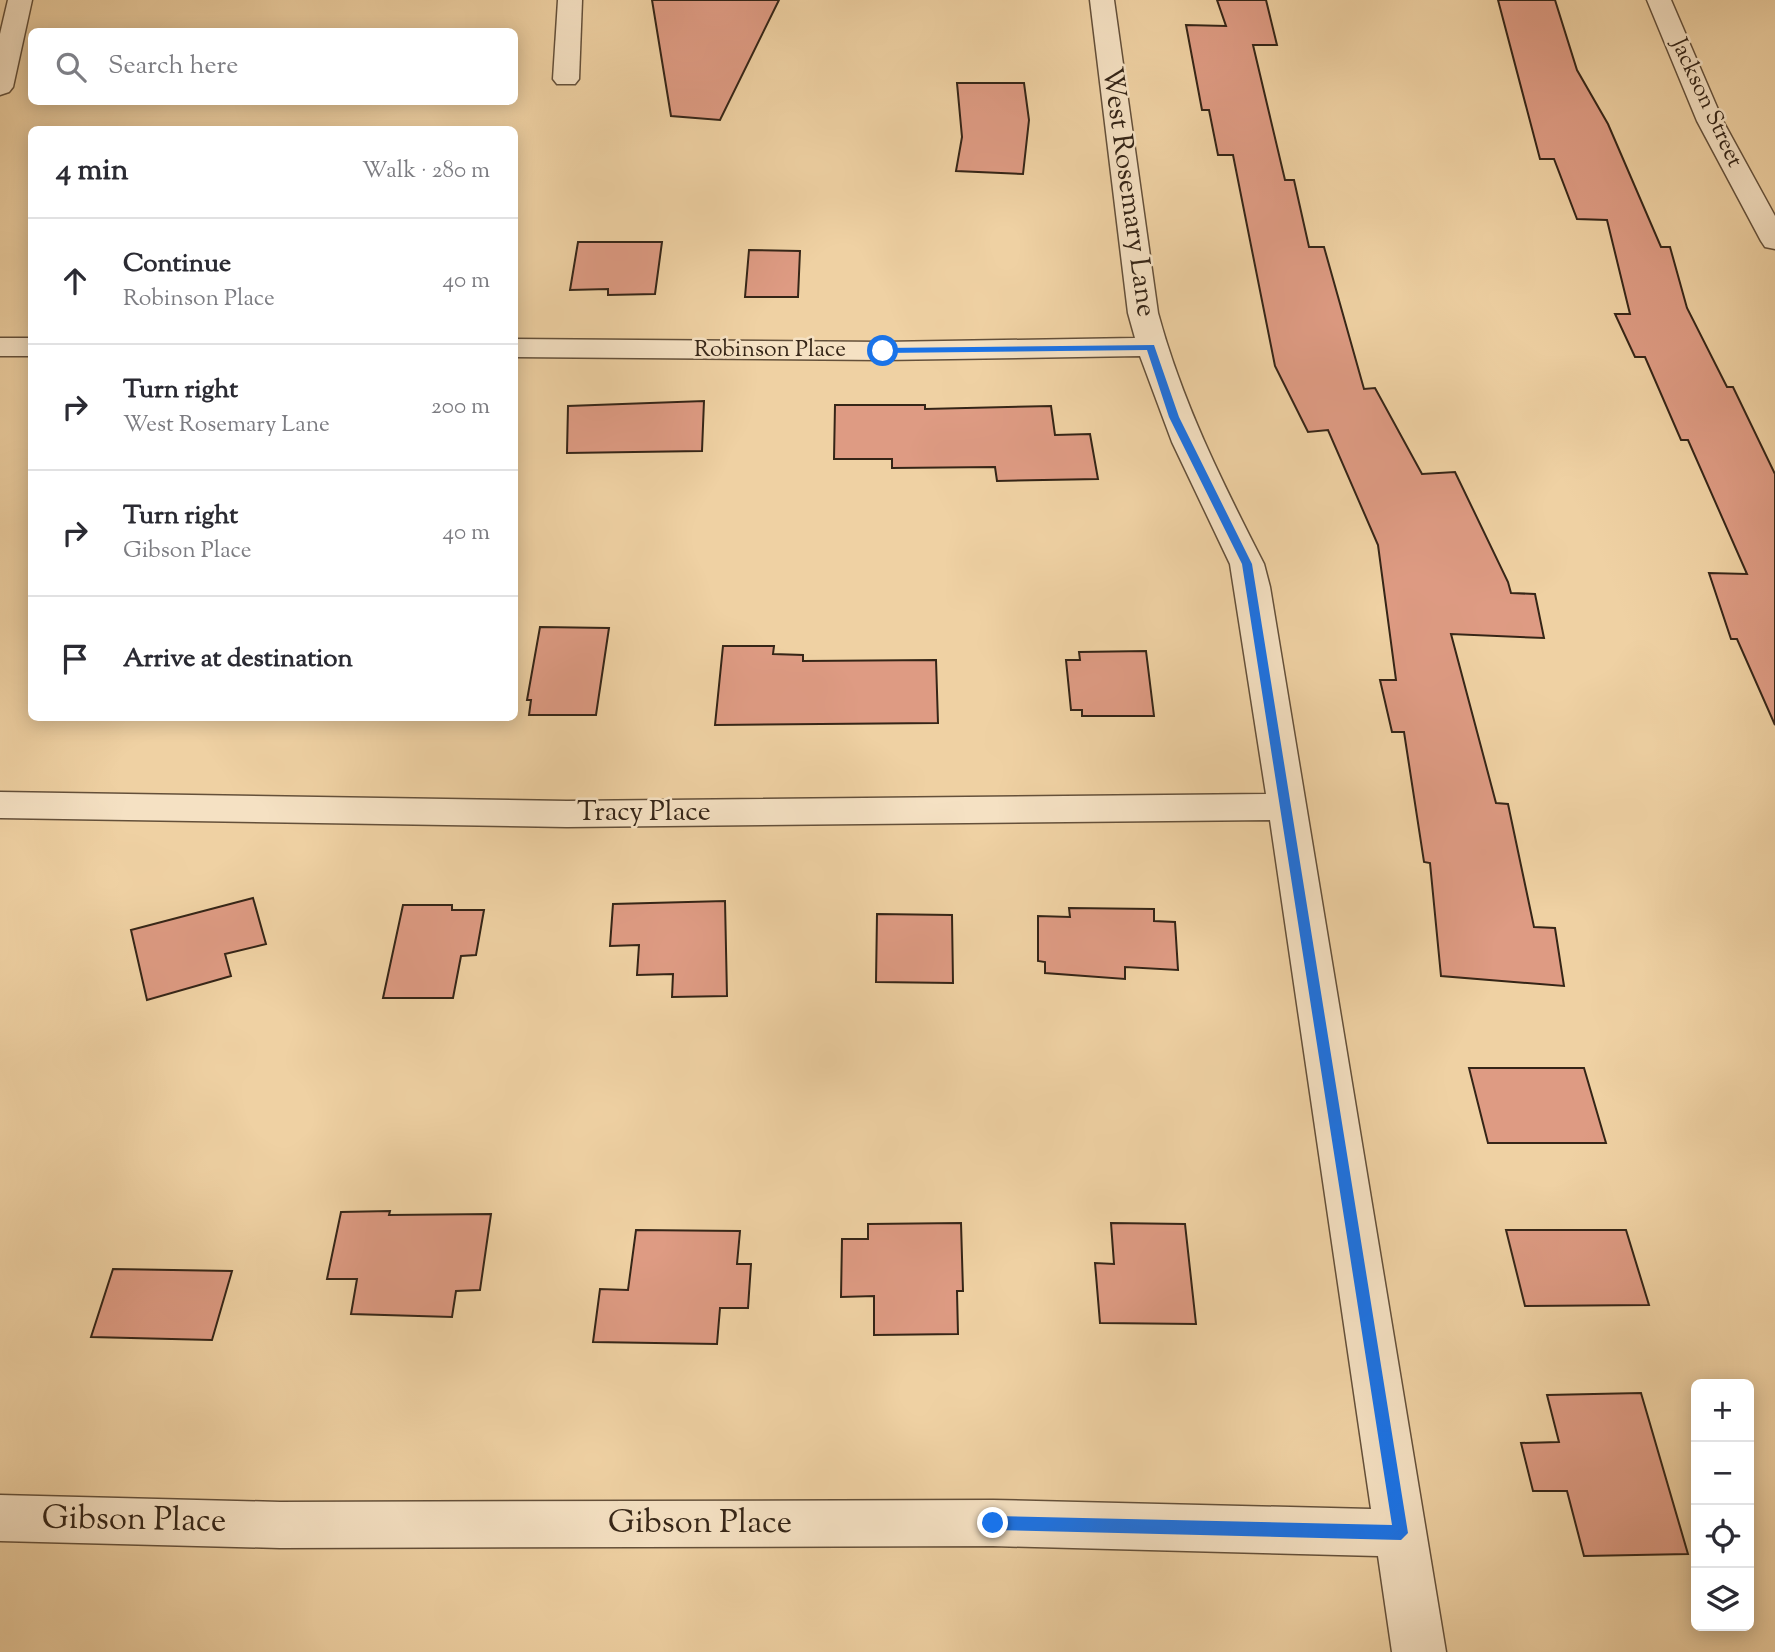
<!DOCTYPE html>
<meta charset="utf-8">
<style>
body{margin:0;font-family:"Sorts Mill Goudy",serif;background:#f2f2f3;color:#2b2b33}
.controls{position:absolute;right:21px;bottom:21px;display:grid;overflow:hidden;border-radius:10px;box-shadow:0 4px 18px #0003}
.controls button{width:63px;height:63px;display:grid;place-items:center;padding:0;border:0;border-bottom:2px solid #e1e1e2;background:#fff;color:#2b2b33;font:35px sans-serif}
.stop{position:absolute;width:21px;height:21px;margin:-16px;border:5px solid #1a73e8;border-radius:50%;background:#fff}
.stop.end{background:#1a73e8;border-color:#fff;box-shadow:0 2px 7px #0008}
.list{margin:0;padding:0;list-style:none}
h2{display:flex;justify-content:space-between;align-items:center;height:91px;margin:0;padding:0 28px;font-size:30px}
h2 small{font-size:23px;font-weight:400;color:#7c7c81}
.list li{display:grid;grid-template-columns:46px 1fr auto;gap:21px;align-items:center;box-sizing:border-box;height:126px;padding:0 28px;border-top:2px solid #e1e1e2}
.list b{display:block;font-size:26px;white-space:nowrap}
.list p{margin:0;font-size:23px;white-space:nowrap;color:#7c7c81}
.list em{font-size:23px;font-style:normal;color:#7c7c81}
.icon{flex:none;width:38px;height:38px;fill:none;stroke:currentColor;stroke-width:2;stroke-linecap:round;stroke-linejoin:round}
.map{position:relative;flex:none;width:1775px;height:1652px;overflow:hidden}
.search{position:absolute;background:#fff;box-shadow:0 4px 18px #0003;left:28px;top:28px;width:490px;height:77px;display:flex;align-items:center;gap:18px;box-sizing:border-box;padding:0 24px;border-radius:10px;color:#7c7c81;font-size:26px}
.panel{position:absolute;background:#fff;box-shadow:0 4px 18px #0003;left:28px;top:126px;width:490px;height:595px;border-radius:10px}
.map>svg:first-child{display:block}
</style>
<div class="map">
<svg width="1775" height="1652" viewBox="0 0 1775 1652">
<rect width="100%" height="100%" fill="#efd1a3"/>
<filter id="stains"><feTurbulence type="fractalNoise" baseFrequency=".00286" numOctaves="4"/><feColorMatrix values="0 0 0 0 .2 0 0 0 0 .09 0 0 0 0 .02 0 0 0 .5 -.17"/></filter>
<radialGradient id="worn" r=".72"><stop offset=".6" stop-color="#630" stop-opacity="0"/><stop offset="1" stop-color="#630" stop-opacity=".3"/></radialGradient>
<g fill="#de9b83" stroke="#352517" stroke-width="2">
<polygon points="652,0 779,0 720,120 671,116"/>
<polygon points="1217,0 1266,0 1277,45 1253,45 1285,180 1294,180 1309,247 1324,247 1364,389 1375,388 1422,474 1455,472 1508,582 1511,593 1535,594 1544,638 1451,634 1496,803 1508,804 1534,927 1555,928 1564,986 1441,976 1430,863 1424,862 1404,732 1392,732 1380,680 1396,680 1378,545 1328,430 1308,432 1275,366 1233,155 1218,155 1209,110 1202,110 1186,25 1226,26"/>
<polygon points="1498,0 1555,0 1577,70 1608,124 1661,247 1670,247 1687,308 1727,387 1733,387 1775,474 1775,725 1737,639 1731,639 1709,573 1747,574 1688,440 1681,440 1645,357 1635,357 1615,314 1630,314 1607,220 1577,219 1554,159 1540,159"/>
<polygon points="957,83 1024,83 1029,120 1023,174 956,171 962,137"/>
<polygon points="578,242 662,242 655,294 608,295 608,289 570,290"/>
<polygon points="749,250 800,251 798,297 745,297"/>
<polygon points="704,401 702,451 567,453 568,406"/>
<polygon points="835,405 925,405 925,409 1051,406 1055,435 1090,434 1098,479 997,481 995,467 892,468 892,459 834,459"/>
<polygon points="540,627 609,628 596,715 529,715 531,700 527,700"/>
<polygon points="723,646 774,646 773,654 803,655 803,661 936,660 938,723 715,725"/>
<polygon points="1146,651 1154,716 1082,716 1082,710 1071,710 1066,660 1080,660 1079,652"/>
<polygon points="253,898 266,944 225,954 231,976 147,1000 131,930"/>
<polygon points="725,901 727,996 672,997 673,974 637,975 639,945 610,946 613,904"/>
<polygon points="403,905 452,905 452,910 484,910 476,955 461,956 453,998 383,998"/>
<polygon points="1069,908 1154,909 1154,921 1175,922 1178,970 1125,967 1125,979 1045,973 1045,962 1038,961 1038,916 1070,917"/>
<polygon points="877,914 952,915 953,983 876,982"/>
<polygon points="1469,1068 1584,1068 1606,1143 1488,1143"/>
<polygon points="390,1211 389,1215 491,1214 480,1290 456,1291 452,1317 351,1314 357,1279 327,1279 341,1212"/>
<polygon points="961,1223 963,1291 957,1291 958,1334 874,1335 874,1296 841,1297 842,1239 868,1239 868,1224"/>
<polygon points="1111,1223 1185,1224 1196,1324 1100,1323 1095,1263 1114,1264"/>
<polygon points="636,1230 740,1231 737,1264 751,1264 748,1308 720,1308 717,1344 593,1342 600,1289 628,1290"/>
<polygon points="1506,1230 1626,1230 1649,1305 1525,1306"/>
<polygon points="113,1269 232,1271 212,1340 91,1337"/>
<polygon points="1641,1393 1688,1554 1584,1556 1567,1491 1533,1491 1521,1443 1559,1442 1547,1395"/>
</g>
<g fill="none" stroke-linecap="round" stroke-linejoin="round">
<g stroke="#64503a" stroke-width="3">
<g id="street">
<polygon points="8,0 32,0 13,87 9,92 0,95 0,34"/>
<polygon points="558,0 582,0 579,79 575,84 557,84 553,79"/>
<path d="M1090 0H1114L1158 313C1182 402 1222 482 1264 564L1270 587 1446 1652H1392L1378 1556 993 1546 280 1548 0 1541V1495L280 1502 993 1500 1371 1509 1270 820 567 827 0 818V792L567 801 1266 794 1230 564 1172 442 1140 356 883 360 514 357V339L883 342 1135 338 1128 313Z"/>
<polygon points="1647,0 1671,0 1723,121 1775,216 1775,249 1765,247 1761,241 1697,121"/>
<rect x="0" y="338" width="32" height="18"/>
</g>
</g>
<use href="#street" fill="#f5e1c3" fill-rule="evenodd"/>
</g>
<polygon fill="#1a73e8" points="1154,345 1179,417 1252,564 1408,1533 1401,1540 993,1530 985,1523 993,1516 1392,1525 1242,564 1169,417 1147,350 883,353 878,351 883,348"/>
<g text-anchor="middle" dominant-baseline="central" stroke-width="5" stroke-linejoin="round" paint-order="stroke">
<g font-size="23" fill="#352517" stroke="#f5e1c3">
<text transform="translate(1706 103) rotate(65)">Jackson Street</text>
<text x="770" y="350">Robinson Place</text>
</g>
<g font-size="28" fill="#352517" stroke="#f5e1c3">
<text transform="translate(1128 192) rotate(82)">West Rosemary Lane</text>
<text x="644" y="813">Tracy Place</text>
</g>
<g font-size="33" fill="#352517" stroke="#f5e1c3">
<text transform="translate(134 1521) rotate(1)">Gibson Place</text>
<text x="700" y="1524">Gibson Place</text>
</g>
</g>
<rect width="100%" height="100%" filter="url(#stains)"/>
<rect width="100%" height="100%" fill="url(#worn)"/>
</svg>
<div class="controls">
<button>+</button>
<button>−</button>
<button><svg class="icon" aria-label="locate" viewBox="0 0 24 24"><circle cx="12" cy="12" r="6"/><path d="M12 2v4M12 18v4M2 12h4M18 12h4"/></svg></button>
<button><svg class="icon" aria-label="layers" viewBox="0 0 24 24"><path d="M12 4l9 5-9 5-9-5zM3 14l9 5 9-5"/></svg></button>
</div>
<div class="stop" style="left:883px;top:351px"></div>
<div class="stop end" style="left:993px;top:1523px"></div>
<div class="search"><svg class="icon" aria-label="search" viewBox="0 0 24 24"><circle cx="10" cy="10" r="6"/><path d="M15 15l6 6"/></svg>Search here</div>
<section class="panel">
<h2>4 min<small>Walk · 280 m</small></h2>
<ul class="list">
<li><svg class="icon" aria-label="ahead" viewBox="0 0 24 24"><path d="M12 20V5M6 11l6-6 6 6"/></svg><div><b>Continue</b><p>Robinson Place</p></div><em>40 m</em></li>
<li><svg class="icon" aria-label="right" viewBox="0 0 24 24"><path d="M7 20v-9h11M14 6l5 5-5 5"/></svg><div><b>Turn right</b><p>West Rosemary Lane</p></div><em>200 m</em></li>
<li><svg class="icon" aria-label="right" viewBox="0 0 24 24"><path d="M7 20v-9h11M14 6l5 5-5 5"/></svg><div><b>Turn right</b><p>Gibson Place</p></div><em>40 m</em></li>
<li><svg class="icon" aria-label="arrive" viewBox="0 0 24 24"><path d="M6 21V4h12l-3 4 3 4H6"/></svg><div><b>Arrive at destination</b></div></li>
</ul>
</section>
</div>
